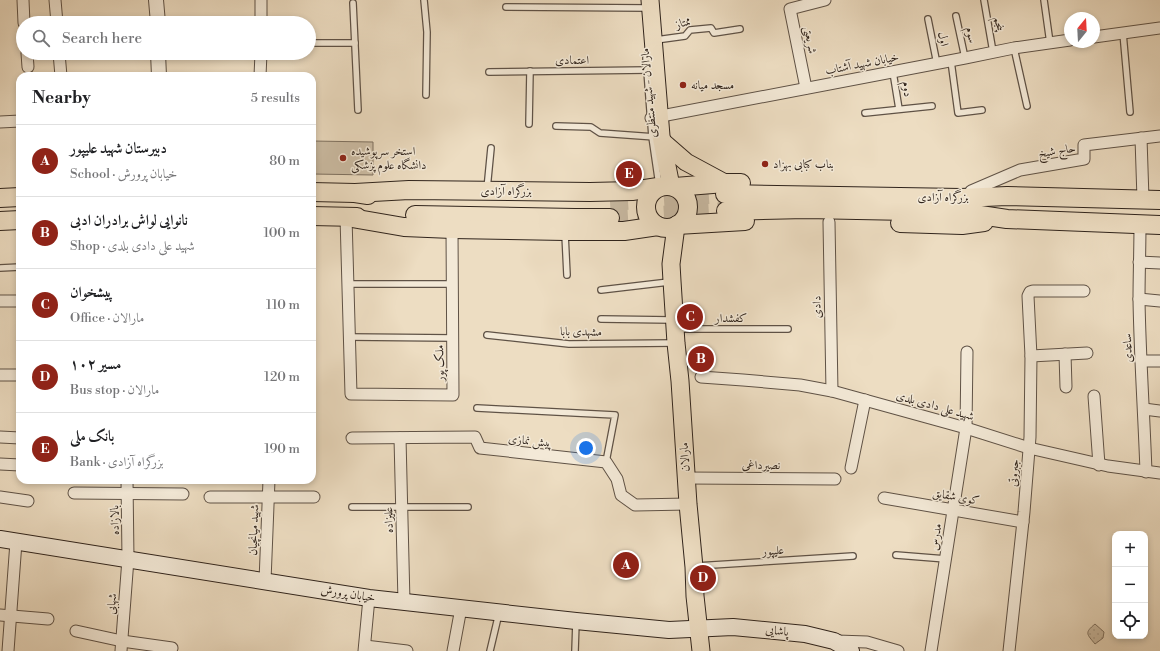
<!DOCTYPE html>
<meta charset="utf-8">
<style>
body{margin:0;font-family:"Libre Bodoni",Amiri,serif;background:#f6f6f6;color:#202124}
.controls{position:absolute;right:12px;bottom:12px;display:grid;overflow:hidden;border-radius:8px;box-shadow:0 2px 6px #0003}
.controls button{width:36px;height:36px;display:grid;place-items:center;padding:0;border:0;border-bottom:1px solid #e0e0e0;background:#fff;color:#202124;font:20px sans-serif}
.compass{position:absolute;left:1064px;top:12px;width:36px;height:36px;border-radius:50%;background:#fff;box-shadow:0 2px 6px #0003;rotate:18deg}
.you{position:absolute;left:586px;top:448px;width:14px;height:14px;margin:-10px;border:3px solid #fff;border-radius:50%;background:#1a73e8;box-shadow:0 0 0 6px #1a73e833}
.badge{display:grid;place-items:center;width:26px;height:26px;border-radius:50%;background:#8f2418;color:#fff;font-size:13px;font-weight:700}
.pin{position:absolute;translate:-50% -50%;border:2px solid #fff;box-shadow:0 1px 4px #0006}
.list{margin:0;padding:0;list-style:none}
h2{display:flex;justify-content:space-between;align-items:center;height:52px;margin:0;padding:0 16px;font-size:17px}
h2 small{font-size:13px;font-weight:400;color:#757577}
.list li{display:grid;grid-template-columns:26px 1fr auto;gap:12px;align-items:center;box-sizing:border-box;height:72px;padding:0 16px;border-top:1px solid #e0e0e0}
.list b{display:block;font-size:15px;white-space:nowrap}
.list p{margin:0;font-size:13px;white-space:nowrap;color:#757577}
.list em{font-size:13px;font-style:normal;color:#757577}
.icon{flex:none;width:22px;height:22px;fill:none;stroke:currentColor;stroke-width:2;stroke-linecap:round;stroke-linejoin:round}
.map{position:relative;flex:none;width:1160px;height:651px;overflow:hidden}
.search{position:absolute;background:#fff;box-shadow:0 2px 6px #0003;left:16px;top:16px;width:300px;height:44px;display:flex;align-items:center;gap:10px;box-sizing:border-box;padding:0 14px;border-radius:22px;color:#757577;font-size:15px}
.panel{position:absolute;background:#fff;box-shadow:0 2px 6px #0003;left:16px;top:72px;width:300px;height:412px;border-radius:12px}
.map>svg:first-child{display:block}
</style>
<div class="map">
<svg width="1160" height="651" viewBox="0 0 1160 651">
<defs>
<pattern id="grass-dots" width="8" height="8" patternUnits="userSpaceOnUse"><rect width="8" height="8" fill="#cdbea6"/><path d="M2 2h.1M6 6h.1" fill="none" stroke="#b0a38e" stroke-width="1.8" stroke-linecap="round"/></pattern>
</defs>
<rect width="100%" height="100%" fill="#edddc2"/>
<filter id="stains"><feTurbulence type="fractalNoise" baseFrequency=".005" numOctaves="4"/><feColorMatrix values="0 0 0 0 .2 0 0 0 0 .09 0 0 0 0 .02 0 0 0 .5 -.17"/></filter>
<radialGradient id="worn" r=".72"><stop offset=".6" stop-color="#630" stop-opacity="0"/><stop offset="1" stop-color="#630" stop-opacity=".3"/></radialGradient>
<path fill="url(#grass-dots)" stroke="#7e7161" d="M1095 624 1104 632 1103 638 1095 644C1087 634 1084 633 1095 624Z"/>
<polygon fill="#cdbea6" stroke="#7e7161" points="312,141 373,142 373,175 312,174"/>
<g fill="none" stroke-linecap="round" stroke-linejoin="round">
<g stroke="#c7b8a1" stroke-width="18" stroke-dasharray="18 9" stroke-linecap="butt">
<polyline points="610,202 725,194"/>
<polyline points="610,218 726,211"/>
</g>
<g stroke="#5f5246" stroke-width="8">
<g id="service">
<polyline points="424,0 427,32 426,95"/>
<polyline points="984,0 993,52"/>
<polyline points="1044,0 1050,43"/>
<polyline points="353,3 358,110"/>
<polyline points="506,7 648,8"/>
<polyline points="956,16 965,58"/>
<polyline points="928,19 937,64"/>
<polyline points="1123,33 1130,112"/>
<polyline points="656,40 685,36 690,30 711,28 714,33 740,29"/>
<polyline points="309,43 355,43"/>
<polyline points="1014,48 1027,106"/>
<polyline points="646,58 652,137 659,185"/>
<polyline points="951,61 958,113 982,110"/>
<polyline points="489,72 649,70"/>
<polyline points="893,72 899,109"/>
<polyline points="865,113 932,106"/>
<polyline points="529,124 530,71"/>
<polyline points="556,126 591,127 600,133 655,137"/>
<polyline points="487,189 491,148"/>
<polyline points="565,234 567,275"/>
<polyline points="0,268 20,267"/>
<polyline points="347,284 452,284"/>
<polyline points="601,290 669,282"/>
<polyline points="601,319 672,320"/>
<polyline points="677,329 788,329"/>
<polyline points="487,335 569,344 674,343"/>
<polyline points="349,337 453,338"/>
<polyline points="477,408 615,415 606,462"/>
<polyline points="352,507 468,507"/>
<polyline points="896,555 946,559"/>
<polyline points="696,566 853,556"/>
<polyline points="490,651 499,613"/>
<polyline points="575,651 576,622"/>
</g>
</g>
<g stroke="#5f5246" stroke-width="13">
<g id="minor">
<polyline points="23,0 24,23"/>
<polyline points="55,0 57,23"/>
<polyline points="261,0 261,23"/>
<polyline points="1094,37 1160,28"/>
<polyline points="27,53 28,67"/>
<polyline points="59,53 61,76"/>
<polyline points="260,76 261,53"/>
<polyline points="806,88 790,9 825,0"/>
<polyline points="651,118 965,58 1014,48 1070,40"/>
<polyline points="0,122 20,121"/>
<polyline points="1141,138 1143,199"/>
<polyline points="971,191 1020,170 1084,159 1084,145 1160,136"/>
<polyline points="346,217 351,394 453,395 452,229"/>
<polyline points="829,222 832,391"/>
<path d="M1140 224C1140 249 1139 275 1139 300 1140 358 1144 414 1146 472"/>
<polyline points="1139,262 1160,263"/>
<polyline points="1139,299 1160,301"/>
<polyline points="0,301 20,301"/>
<polyline points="1065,354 1066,387"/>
<polyline points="1031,356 1087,353"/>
<polyline points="1141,361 1160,361"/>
<polyline points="0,375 20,375"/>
<polyline points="701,377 743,380 800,385 832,391 966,428 1029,448 1108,466 1160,473"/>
<polyline points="1094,396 1099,465"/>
<polyline points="1144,409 1160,411"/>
<polyline points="0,437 20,438"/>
<polyline points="352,438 475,437 480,448 606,462 617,479 621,495 635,505 688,504"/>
<polyline points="400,438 404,602"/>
<polyline points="0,464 20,465"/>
<polyline points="851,468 865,400"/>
<polyline points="686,478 835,479"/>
<polyline points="74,493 183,494"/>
<polyline points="0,497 28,501"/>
<polyline points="210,497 314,497"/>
<polyline points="884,498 1023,522"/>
<polyline points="265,581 269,480"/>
<polyline points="0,615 48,619"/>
<polyline points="76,631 122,641 172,648"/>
<polyline points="837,641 867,642 898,651"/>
<polyline points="365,646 407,651"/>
<polyline points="8,651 16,542"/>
<polyline points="121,651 128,559 127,480"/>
<polyline points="364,651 369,598"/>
<polyline points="453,651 461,608"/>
<polyline points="931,651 966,428 967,352"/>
<polyline points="1009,651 1024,512 1030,437 1031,356 1028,296 1030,292 1033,291 1084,291"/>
</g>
</g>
<g stroke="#5f5246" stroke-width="16">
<g id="tertiary">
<polyline points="156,0 158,23"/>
<polyline points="158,53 159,76"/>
</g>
</g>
<g stroke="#30241c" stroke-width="18">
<polyline id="secondary" points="0,539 369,598 576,621 669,630 733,627 805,634 834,641 851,651"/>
</g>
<g stroke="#30241c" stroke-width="19">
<g id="primary">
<polyline points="650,0 661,136 671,186"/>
<polyline points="663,142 686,162 725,183"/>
<polyline points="676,226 671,264 672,281 676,343 680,381 688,504 694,567 695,596 701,651"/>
</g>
</g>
<g stroke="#30241c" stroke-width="20">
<g id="trunk">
<circle cx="667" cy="207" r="21"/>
<polyline points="675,187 725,183 741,183"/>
<polyline points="312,192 355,193 368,195"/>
<polyline points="355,193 409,190 590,192 632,191 658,187"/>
<polyline points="725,194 961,198 1007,196 1160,200"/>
<polyline points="0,198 20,197"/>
<polyline points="726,211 806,209 960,212 1007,219 1160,225"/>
<polyline points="415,215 575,218 610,218"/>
<polyline points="312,216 357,217"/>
<polyline points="346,217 404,227 452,229 565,231 624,231 658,226"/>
<polyline points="0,221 20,220"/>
<polyline points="900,223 962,225 984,222"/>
<polyline points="677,225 745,221"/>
</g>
</g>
<use href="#service" stroke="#f3e9d7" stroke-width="5.5"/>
<use href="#minor" stroke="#f3e9d7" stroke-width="11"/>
<use href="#tertiary" stroke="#f3e9d7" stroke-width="14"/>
<use href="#secondary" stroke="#f3e9d7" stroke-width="16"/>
<use href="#primary" stroke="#edddc2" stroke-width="17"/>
<use href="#trunk" stroke="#edddc2" stroke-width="18"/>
</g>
<g fill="#8f2418" stroke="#f3e9d7" stroke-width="1.5">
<circle cx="683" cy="85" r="4"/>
<circle cx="343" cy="158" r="4"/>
<circle cx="765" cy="164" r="4"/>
</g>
<g text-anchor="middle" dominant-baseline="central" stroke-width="3" stroke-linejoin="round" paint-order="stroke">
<g font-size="12" fill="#30241c" stroke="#f3e9d7">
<text transform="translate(683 23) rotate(-18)">ممتاز</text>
<text transform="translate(999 24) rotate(80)">پنجم</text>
<text transform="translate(971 35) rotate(78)">سوم</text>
<text transform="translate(943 39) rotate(79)">اول</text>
<text transform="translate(810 40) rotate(79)">شریعتی</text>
<text x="572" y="60">اعتمادی</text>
<text transform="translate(862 64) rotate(-11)">خیابان شهید آشتاب</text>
<text transform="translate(907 89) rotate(82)">دوم</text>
<text transform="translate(649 93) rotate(-95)">مارالان - شهید منتظری</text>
<text transform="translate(1057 151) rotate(-9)">حاج شیخ</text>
<text x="506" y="191">بزرگراه آزادی</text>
<text x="943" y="197">بزرگراه آزادی</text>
<text transform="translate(817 307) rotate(-91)">دادی</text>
<text x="731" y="318">کفشدار</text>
<text transform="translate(581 332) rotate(1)">مشهدی بابا</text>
<text transform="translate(1128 348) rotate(-92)">ساعدی</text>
<text transform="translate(440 363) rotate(-91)">ملک پور</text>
<text transform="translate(935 406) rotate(16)">شهید علی دادی بلدی</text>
<text transform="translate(530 441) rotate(6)">پیش نمازی</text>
<text transform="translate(685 457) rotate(-93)">مارالان</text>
<text x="761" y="465">نصیرداغی</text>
<text transform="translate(1014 473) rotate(-86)">جبروتی</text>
<text transform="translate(956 497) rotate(10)">کوی شقایق</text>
<text transform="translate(115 520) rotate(-91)">بالازاده</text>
<text transform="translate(389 520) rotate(-91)">علیزاده</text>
<text transform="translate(254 530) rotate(-88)">شهید میانچیان</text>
<text transform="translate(936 537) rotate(-81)">مدرس</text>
<text transform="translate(773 551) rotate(-4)">علیپور</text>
<text transform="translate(348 594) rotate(9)">خیابان پرورش</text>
<text transform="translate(112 604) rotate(-85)">شهابی</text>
<text transform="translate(777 631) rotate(6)">پاشایی</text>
</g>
<g font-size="12" fill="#30241c" stroke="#f3e9d7" text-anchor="start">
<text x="691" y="85">مسجد میانه</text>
<text x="351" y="151">استخر سرپوشیده<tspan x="351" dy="14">دانشگاه علوم پزشکی</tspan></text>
<text x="773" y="164">بناب کبابی بهزاد</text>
</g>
</g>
<rect width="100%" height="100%" filter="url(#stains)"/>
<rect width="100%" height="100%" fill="url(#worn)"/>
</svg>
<div class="controls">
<button>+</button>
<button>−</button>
<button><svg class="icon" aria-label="locate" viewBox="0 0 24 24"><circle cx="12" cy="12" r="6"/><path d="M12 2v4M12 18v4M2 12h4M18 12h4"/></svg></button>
</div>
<svg class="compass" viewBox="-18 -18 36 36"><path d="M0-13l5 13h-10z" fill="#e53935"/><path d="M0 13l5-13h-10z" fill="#757577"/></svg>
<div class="you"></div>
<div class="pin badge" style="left:626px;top:565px">A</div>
<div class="pin badge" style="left:701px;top:359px">B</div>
<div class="pin badge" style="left:690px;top:317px">C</div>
<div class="pin badge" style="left:703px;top:578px">D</div>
<div class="pin badge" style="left:629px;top:174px">E</div>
<div class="search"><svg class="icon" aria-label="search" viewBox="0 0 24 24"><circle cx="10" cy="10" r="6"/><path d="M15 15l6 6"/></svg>Search here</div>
<section class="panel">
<h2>Nearby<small>5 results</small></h2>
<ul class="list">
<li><span class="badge">A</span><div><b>دبیرستان شهید علیپور</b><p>School · خیابان پرورش</p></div><em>80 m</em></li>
<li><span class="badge">B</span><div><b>نانوایی لواش برادران ادبی</b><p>Shop · شهید علی دادی بلدی</p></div><em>100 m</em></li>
<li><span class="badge">C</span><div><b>پیشخوان</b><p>Office · مارالان</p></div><em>110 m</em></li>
<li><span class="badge">D</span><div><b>مسیر ۱۰۲</b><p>Bus stop · مارالان</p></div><em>120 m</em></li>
<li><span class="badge">E</span><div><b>بانک ملی</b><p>Bank · بزرگراه آزادی</p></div><em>190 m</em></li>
</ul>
</section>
</div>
